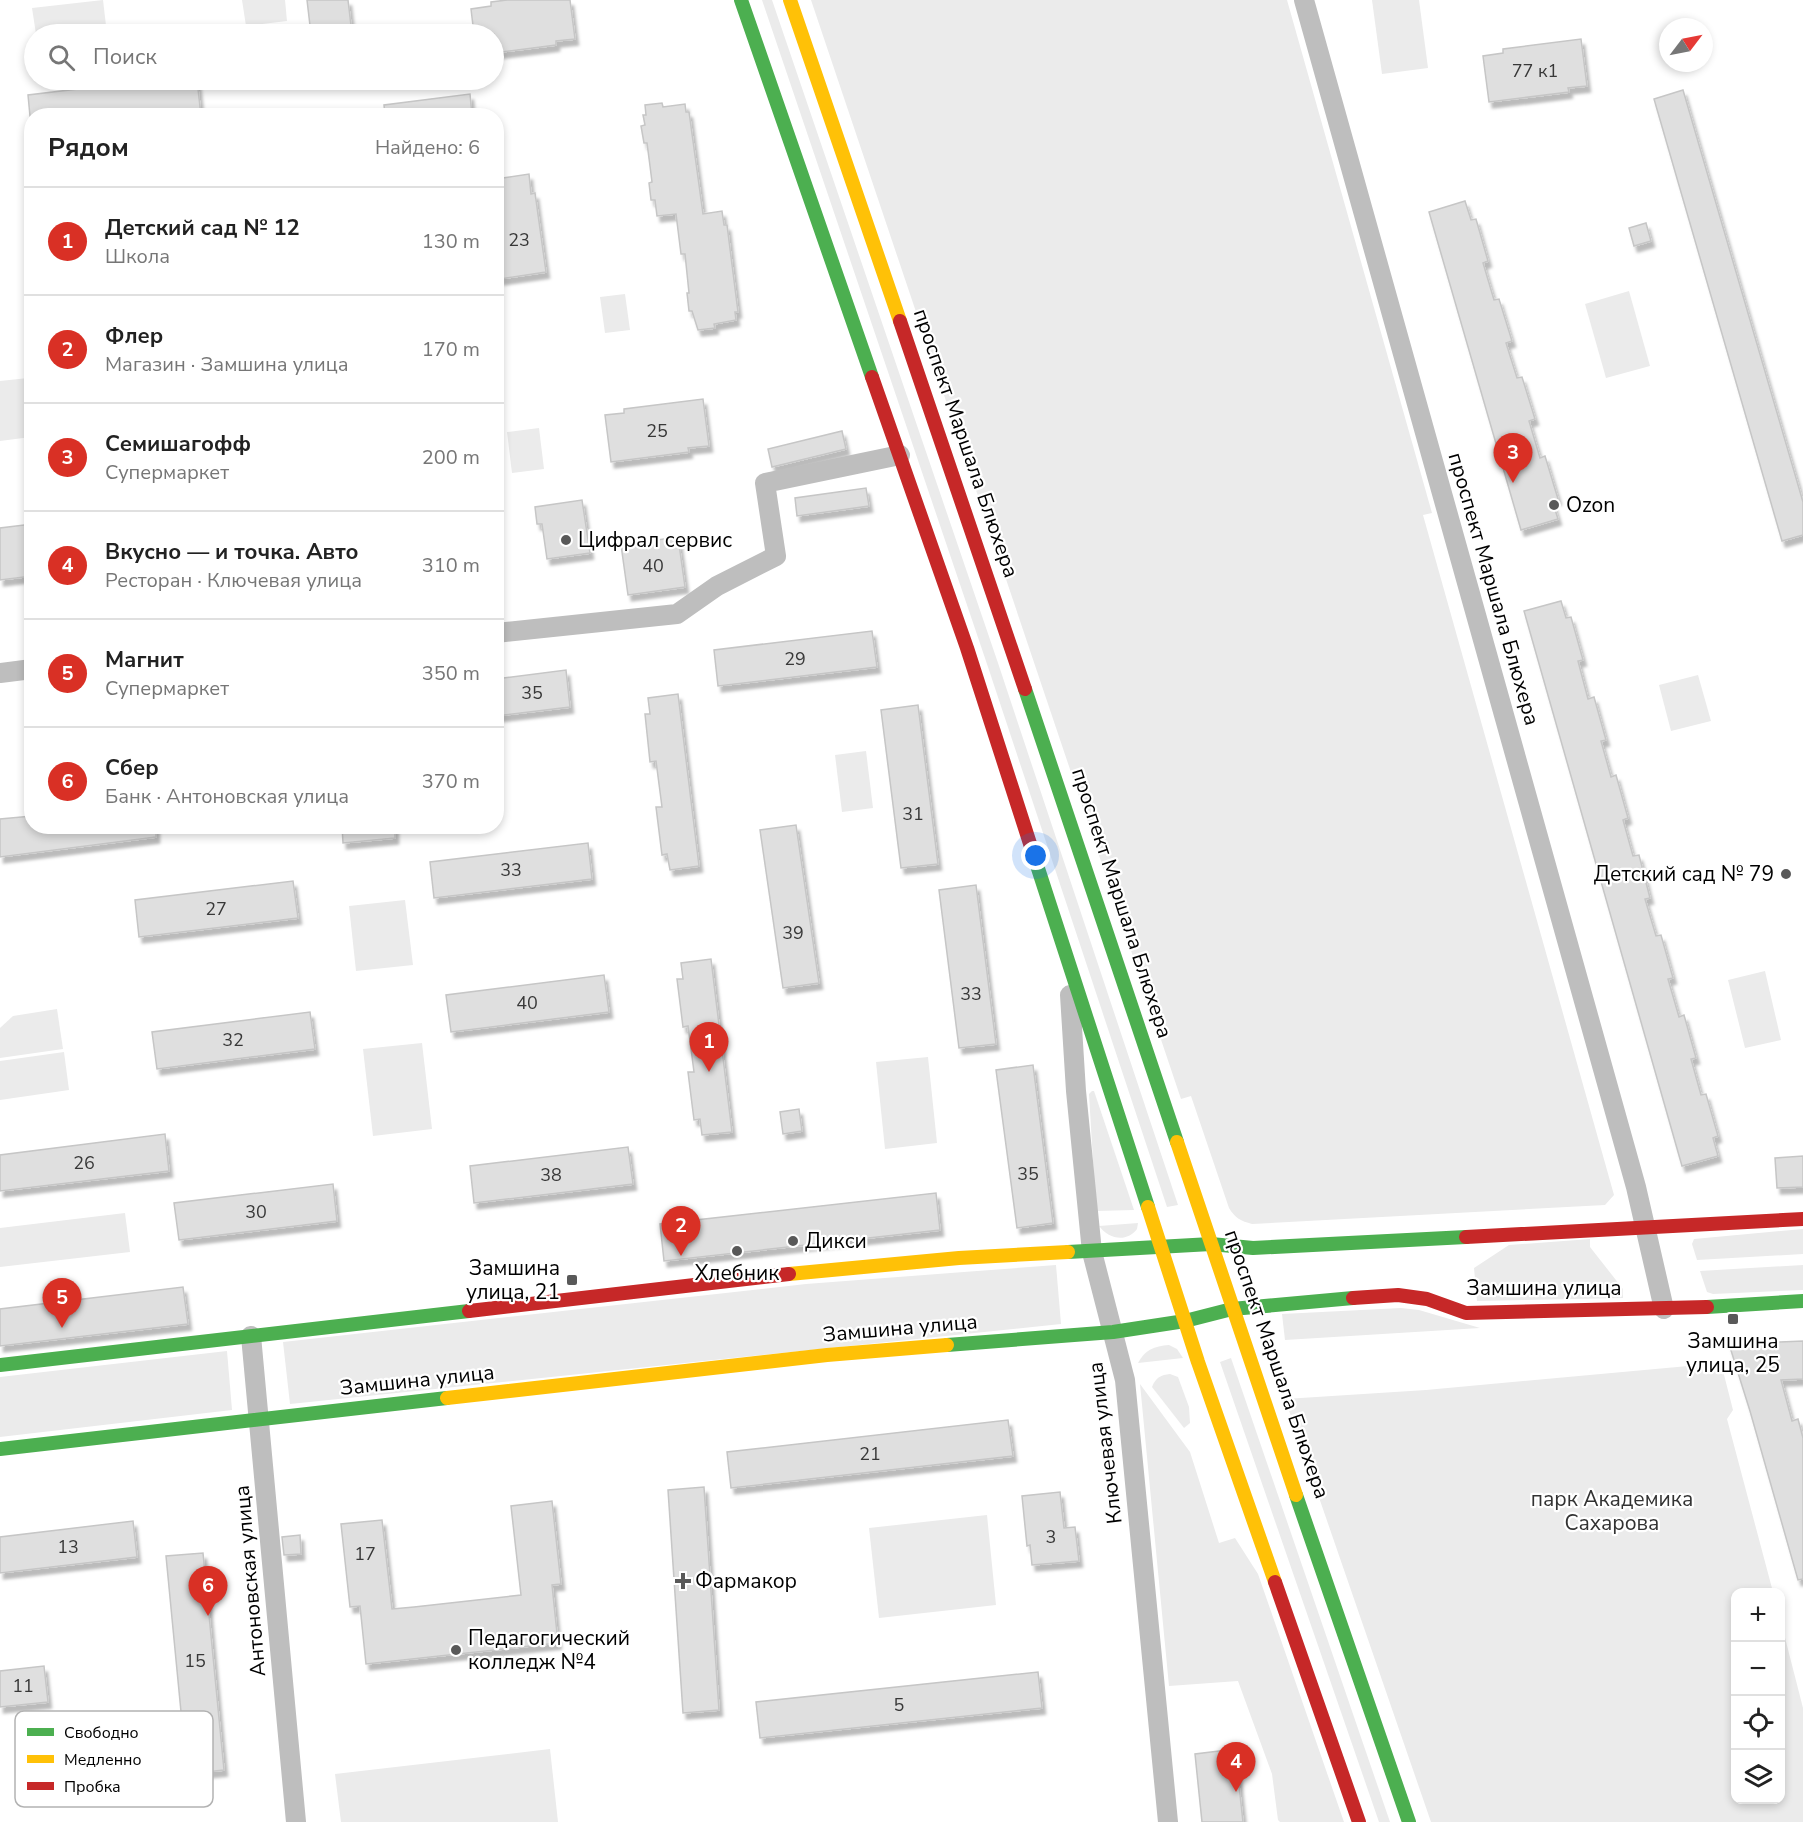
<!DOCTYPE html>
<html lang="ru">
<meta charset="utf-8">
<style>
body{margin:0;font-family:"Nunito Sans",sans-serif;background:#f6f6f6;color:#222}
.controls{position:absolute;right:18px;bottom:18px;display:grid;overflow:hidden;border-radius:12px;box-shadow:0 3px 9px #0003}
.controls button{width:54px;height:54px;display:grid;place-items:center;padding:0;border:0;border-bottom:2px solid #e0e0e0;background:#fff;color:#222;font:30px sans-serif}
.compass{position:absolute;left:1659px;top:18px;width:54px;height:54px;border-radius:50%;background:#fff;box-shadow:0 3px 9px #0003;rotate:58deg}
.you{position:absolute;left:1036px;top:856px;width:21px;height:21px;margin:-15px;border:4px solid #fff;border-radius:50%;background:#1a73e8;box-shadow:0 0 0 9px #1a73e833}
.badge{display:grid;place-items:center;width:39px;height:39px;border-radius:50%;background:#d93025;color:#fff;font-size:20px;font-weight:700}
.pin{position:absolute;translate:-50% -50px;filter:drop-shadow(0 2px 3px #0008)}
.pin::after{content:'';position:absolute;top:32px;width:21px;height:18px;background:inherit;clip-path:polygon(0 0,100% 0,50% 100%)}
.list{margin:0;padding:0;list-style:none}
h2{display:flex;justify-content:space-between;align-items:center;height:78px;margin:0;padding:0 24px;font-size:26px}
h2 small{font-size:20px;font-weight:400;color:#767676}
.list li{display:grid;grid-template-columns:39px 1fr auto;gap:18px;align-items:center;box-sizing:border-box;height:108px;padding:0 24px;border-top:2px solid #e0e0e0}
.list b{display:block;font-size:22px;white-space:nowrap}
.list p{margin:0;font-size:20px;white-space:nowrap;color:#767676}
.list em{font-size:20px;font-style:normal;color:#767676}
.icon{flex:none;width:33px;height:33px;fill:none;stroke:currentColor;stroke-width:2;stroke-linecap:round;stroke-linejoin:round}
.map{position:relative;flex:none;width:1803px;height:1822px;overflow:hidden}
.search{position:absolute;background:#fff;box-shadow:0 3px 9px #0003;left:24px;top:24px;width:480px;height:66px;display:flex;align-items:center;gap:15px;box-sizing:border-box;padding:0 21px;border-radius:33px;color:#767676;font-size:22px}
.panel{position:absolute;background:#fff;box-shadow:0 3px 9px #0003;left:24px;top:108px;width:480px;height:726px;border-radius:24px}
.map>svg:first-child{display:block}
</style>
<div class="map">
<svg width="1803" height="1822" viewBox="0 0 1803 1822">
<defs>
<filter id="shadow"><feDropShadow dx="3.5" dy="6" stdDeviation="1.5" flood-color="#0004"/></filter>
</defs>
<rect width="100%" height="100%" fill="#fff"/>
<g fill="#ebebeb">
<polygon points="103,0 107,34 36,34 32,8"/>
<polygon points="242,0 285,0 287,21 246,26"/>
<polygon points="762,0 772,0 998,663 1178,1205 1167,1207 988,667"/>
<path d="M811 0H1287L1432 513 1423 515 1614 1195 1605 1205 1252 1224C1241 1221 1235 1218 1229 1208L1191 1096 1181 1099Z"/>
<polygon points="1372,0 1419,0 1428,68 1382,74"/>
<polygon points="1629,291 1650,366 1606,378 1585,304"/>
<polygon points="625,294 630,330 605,333 600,297"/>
<polygon points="28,378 32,402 31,437 0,441 0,381"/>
<polygon points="539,428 544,469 512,473 507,432"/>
<polygon points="1698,675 1711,721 1671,731 1659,685"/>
<polygon points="866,751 873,808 842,812 835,755"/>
<polygon points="405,900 413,965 356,971 349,906"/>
<polygon points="1765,971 1781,1040 1745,1048 1728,980"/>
<polygon points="57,1009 63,1049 0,1058 0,1028 13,1016"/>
<polygon points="422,1043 432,1129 373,1136 363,1049"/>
<polygon points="64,1052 69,1090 0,1100 0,1061"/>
<polygon points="928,1057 937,1143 885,1149 876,1062"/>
<polygon points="1092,1091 1094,1091 1134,1210 1096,1211 1089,1094"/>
<polygon points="125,1213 130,1252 0,1267 0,1228"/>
<path d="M1138 1223 1137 1229C1126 1243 1109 1239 1099 1226Z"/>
<polygon points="1803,1229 1803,1254 1697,1260 1692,1244 1694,1239"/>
<polygon points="1590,1239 1590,1247 1623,1289 1623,1298 1477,1301 1474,1268 1509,1245"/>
<polygon points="1056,1265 1061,1324 290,1404 283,1342 806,1284"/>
<polygon points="1803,1265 1803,1290 1713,1294 1707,1292 1700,1271"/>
<polygon points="1401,1308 1419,1310 1480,1328 1285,1340 1282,1314"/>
<path d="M1169 1345 1177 1349 1183 1358 1138 1363C1145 1350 1154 1346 1169 1345Z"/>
<polygon points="227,1351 232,1410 0,1437 0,1377"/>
<polygon points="1231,1358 1390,1822 1379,1822 1220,1362"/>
<polygon points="1721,1363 1733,1410 1727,1419 1773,1592 1736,1592 1736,1800 1780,1800 1781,1622 1803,1708 1803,1822 1431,1822 1285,1399 1426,1390"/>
<path d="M1170 1374 1178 1377 1189 1407 1190 1423 1184 1428 1152 1387C1156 1377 1161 1375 1170 1374Z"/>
<polygon points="1140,1384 1190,1452 1219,1543 1235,1538 1258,1574 1344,1822 1280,1822 1278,1820 1272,1774 1238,1681 1169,1686"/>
<polygon points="987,1515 996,1605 879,1618 869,1528"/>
<polygon points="550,1749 558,1822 341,1822 335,1774"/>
</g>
<g fill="#dfdfdf" stroke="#c6c6c6" stroke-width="1.5" filter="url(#shadow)">
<polygon points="307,0 348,0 352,34 311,34"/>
<polygon points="507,0 570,0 575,39 556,41 556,45 494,53 494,34 474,34 471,9 491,6 491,2"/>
<polygon points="1581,39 1587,86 1568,88 1569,92 1489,102 1483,56 1503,53 1503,49"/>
<polygon points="153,80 197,80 201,116 30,116 28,95"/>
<polygon points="1683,90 1803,502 1803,535 1782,541 1654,99"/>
<polygon points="470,94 472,116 385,116 384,105"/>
<polygon points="662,103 663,107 685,104 686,112 689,112 703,214 722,211 724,225 727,225 738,312 735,312 736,320 714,324 715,328 698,330 692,311 689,311 687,293 689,293 685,254 681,254 676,214 657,216 655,200 651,200 649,183 652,182 650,166 647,143 644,143 641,126 645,125 643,115 646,115 645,105"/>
<polygon points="529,174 531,194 535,193 546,272 500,279 496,255 496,179"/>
<polygon points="1465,201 1471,220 1476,219 1488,261 1483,263 1494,300 1499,299 1512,341 1506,343 1517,378 1522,377 1535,419 1529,421 1540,458 1545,456 1558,499 1552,500 1558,519 1521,530 1429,212"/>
<polygon points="1646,223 1651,241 1634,246 1629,228"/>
<polygon points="703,399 709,446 688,448 689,452 611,462 605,415 624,413 624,409"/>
<polygon points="842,431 846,449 772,467 768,449"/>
<polygon points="866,488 869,506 797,516 795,498"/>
<polygon points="582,500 590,553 547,559 542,524 537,524 535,507"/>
<polygon points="32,524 32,576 0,580 0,528"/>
<polygon points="678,537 685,587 628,595 621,545"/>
<polygon points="1561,601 1566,618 1571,617 1583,660 1578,661 1588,699 1594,697 1606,740 1601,741 1611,777 1616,775 1628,818 1623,820 1633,856 1639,855 1650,898 1645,899 1656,936 1661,935 1673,978 1668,979 1679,1017 1684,1015 1696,1058 1691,1059 1701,1095 1706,1094 1718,1136 1713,1138 1718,1156 1682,1166 1524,611"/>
<polygon points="872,631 877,667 718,686 714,650"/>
<polygon points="566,670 570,707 496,716 496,679"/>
<polygon points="678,694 699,866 670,870 667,854 662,855 656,807 662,807 656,761 650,762 645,714 650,714 648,698"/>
<polygon points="918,705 938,864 901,868 881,710"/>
<polygon points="32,816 32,826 156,826 156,837 0,857 0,819"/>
<polygon points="796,825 819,983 783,988 760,830"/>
<polygon points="342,826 395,826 395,838 343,843"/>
<polygon points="588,843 592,879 434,898 430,862"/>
<polygon points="293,881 298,918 139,937 135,900"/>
<polygon points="976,885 996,1044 959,1048 939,890"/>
<polygon points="711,959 732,1132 702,1135 700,1119 694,1120 688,1072 694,1072 688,1026 683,1027 677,979 683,979 681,963"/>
<polygon points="604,975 609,1012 451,1032 446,995"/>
<polygon points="310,1012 315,1049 157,1069 152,1032"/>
<polygon points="1033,1065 1053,1223 1017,1228 996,1070"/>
<polygon points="799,1109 802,1131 783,1134 780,1112"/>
<polygon points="165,1134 169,1171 0,1191 0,1155"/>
<polygon points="628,1147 633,1184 474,1203 470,1166"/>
<polygon points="1803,1156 1803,1187 1777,1188 1775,1158"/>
<polygon points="333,1184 337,1221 179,1240 174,1203"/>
<polygon points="936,1193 940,1230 664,1261 660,1224"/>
<polygon points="183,1287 188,1324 0,1346 0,1309"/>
<polygon points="1803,1341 1803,1379 1781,1380 1792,1421 1798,1419 1803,1438 1803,1579 1798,1580 1750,1411 1729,1344"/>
<polygon points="1008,1420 1013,1456 731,1488 727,1452"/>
<polygon points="704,1487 719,1710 683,1713 668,1490"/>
<polygon points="1060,1492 1064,1528 1075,1527 1079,1561 1032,1565 1030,1545 1027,1546 1022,1496"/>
<polygon points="552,1501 561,1584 552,1585 558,1643 366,1664 360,1606 350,1607 341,1524 382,1520 392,1609 414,1607 521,1595 511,1506"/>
<polygon points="133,1521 137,1557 0,1573 0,1537"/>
<polygon points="300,1535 301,1554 284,1555 282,1537"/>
<polygon points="203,1553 224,1770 187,1774 166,1556"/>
<polygon points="44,1666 48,1702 0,1707 0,1671"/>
<polygon points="1038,1672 1042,1708 760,1738 756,1702"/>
<polygon points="1235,1749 1243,1822 1202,1822 1195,1754"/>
</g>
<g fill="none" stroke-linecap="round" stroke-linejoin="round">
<g stroke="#bebebe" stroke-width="20">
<polyline points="1304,0 1636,1187 1664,1309"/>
<polyline points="496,633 677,614 717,586 776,556 765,483 900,455"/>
<polyline points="0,673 32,669"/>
<polyline points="1070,995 1076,1091 1092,1252 1125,1380 1168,1822"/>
<polyline points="251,1336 296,1822"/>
</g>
<g stroke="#4caf50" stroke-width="14">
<polyline points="741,0 872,377"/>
<polyline points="1025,689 1177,1142"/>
<polyline points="1033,853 1148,1207"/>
<polyline points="1068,1252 1211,1244 1253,1248 1466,1237"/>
<polyline points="1707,1307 1803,1301"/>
<polyline points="947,1345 1113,1332 1185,1321 1232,1309 1353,1298"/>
<polyline points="0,1365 469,1311"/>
<polyline points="0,1449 447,1398"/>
<polyline points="1296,1495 1409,1822"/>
</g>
<g stroke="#ffc107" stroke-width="14">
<polyline points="790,0 900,321"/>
<polyline points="1177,1142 1296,1495"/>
<polyline points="1148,1207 1198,1362 1275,1582"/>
<polyline points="789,1274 959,1258 1068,1252"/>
<polyline points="447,1398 827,1355 947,1345"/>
</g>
<g stroke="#c62828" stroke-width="14">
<polyline points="900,321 1025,689"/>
<polyline points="872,377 967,648 1033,853"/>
<polyline points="1466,1237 1803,1219"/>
<polyline points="1353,1298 1398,1295 1427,1299 1466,1313 1707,1307"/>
<polyline points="469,1311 789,1274"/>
<polyline points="1275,1582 1359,1822"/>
</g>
</g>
<g fill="#595959" stroke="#fff" stroke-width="2">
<circle cx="1554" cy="505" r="6"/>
<circle cx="566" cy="540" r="6"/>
<circle cx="1786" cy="874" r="6"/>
<circle cx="793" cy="1241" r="6"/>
<circle cx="737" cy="1251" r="6"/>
<rect x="566" y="1274" width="12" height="12" rx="3"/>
<rect x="1727" y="1313" width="12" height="12" rx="3"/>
<path d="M680 1572h6v6h6v6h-6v6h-6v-6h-6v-6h6z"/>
<circle cx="456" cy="1650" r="6"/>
</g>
<g text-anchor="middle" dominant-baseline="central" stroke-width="4.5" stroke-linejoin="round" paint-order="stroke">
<g font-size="18" fill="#383838">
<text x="1535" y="71">77 к1</text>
<text x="519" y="240">23</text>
<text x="657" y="431">25</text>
<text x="653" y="566">40</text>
<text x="795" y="659">29</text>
<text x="532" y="693">35</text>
<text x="913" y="814">31</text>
<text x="511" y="870">33</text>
<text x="216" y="909">27</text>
<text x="793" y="933">39</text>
<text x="971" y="994">33</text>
<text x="527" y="1003">40</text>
<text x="233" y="1040">32</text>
<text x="84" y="1163">26</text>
<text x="1028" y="1174">35</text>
<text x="551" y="1175">38</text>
<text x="256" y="1212">30</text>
<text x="870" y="1454">21</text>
<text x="1051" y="1537">3</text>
<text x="68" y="1547">13</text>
<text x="365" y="1554">17</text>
<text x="195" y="1661">15</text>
<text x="23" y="1686">11</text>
<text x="899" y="1705">5</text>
</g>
<g font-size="21" fill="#000" stroke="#fff">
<text transform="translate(966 443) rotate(71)">проспект Маршала Блюхера</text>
<text transform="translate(1494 589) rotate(74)">проспект Маршала Блюхера</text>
<text transform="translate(1122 903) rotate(72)">проспект Маршала Блюхера</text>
<text x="1544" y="1288">Замшина улица</text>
<text transform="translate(900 1328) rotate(-5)">Замшина улица</text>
<text transform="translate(1277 1364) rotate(71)">проспект Маршала Блюхера</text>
<text transform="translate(417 1380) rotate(-6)">Замшина улица</text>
<text transform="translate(1105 1443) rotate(-97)">Ключевая улица</text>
<text transform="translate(250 1581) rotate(-95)">Антоновская улица</text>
</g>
<g font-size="21" fill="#000" stroke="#fff" text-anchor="start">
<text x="1566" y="505">Ozon</text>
<text x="578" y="540">Цифрал сервис</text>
<text x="1774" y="874" text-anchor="end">Детский сад № 79</text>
<text x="805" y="1241">Дикси</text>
<text x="560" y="1268" text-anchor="end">Замшина<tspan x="560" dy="24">улица, 21</tspan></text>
<text x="737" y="1273" text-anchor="middle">Хлебник</text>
<text x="1733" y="1341" text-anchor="middle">Замшина<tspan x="1733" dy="24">улица, 25</tspan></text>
<text x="695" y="1581">Фармакор</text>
<text x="468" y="1638">Педагогический<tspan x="468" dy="24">колледж №4</tspan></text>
</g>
<g font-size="21" fill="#323232" stroke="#fff">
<text x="1612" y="1499">парк Академика<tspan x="1612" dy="24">Сахарова</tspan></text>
</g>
</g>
<rect x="15" y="1711" width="198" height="96" rx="9" fill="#fff" stroke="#b2b2b2" stroke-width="1.5"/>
<rect x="27" y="1728" width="27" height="8" fill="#4caf50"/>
<rect x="27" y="1755" width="27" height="8" fill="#ffc107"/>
<rect x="27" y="1782" width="27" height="8" fill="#c62828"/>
<g font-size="16" fill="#000">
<text x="64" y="1738">Свободно</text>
<text x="64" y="1765">Медленно</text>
<text x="64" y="1792">Пробка</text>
</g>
</svg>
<div class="controls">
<button>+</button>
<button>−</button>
<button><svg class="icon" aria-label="locate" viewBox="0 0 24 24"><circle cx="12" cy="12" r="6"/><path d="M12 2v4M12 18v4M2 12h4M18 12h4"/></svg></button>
<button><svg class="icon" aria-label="layers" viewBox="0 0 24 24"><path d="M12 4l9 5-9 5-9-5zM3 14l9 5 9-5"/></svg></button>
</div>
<svg class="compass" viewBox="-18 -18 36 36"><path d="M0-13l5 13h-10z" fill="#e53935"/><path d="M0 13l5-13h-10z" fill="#767676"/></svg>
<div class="you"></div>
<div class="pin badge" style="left:709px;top:1072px">1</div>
<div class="pin badge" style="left:681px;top:1256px">2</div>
<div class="pin badge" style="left:1513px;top:483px">3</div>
<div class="pin badge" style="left:1236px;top:1792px">4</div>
<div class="pin badge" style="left:62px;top:1328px">5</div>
<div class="pin badge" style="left:208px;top:1616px">6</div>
<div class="search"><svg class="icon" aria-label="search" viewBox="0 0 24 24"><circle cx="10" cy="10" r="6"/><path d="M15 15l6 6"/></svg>Поиск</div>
<section class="panel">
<h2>Рядом<small>Найдено: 6</small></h2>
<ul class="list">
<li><span class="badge">1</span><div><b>Детский сад № 12</b><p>Школа</p></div><em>130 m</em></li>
<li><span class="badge">2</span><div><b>Флер</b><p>Магазин · Замшина улица</p></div><em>170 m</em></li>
<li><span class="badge">3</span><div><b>Семишагофф</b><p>Супермаркет</p></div><em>200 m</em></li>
<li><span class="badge">4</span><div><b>Вкусно — и точка. Авто</b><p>Ресторан · Ключевая улица</p></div><em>310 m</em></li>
<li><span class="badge">5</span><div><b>Магнит</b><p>Супермаркет</p></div><em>350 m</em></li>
<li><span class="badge">6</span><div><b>Сбер</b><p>Банк · Антоновская улица</p></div><em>370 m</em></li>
</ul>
</section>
</div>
